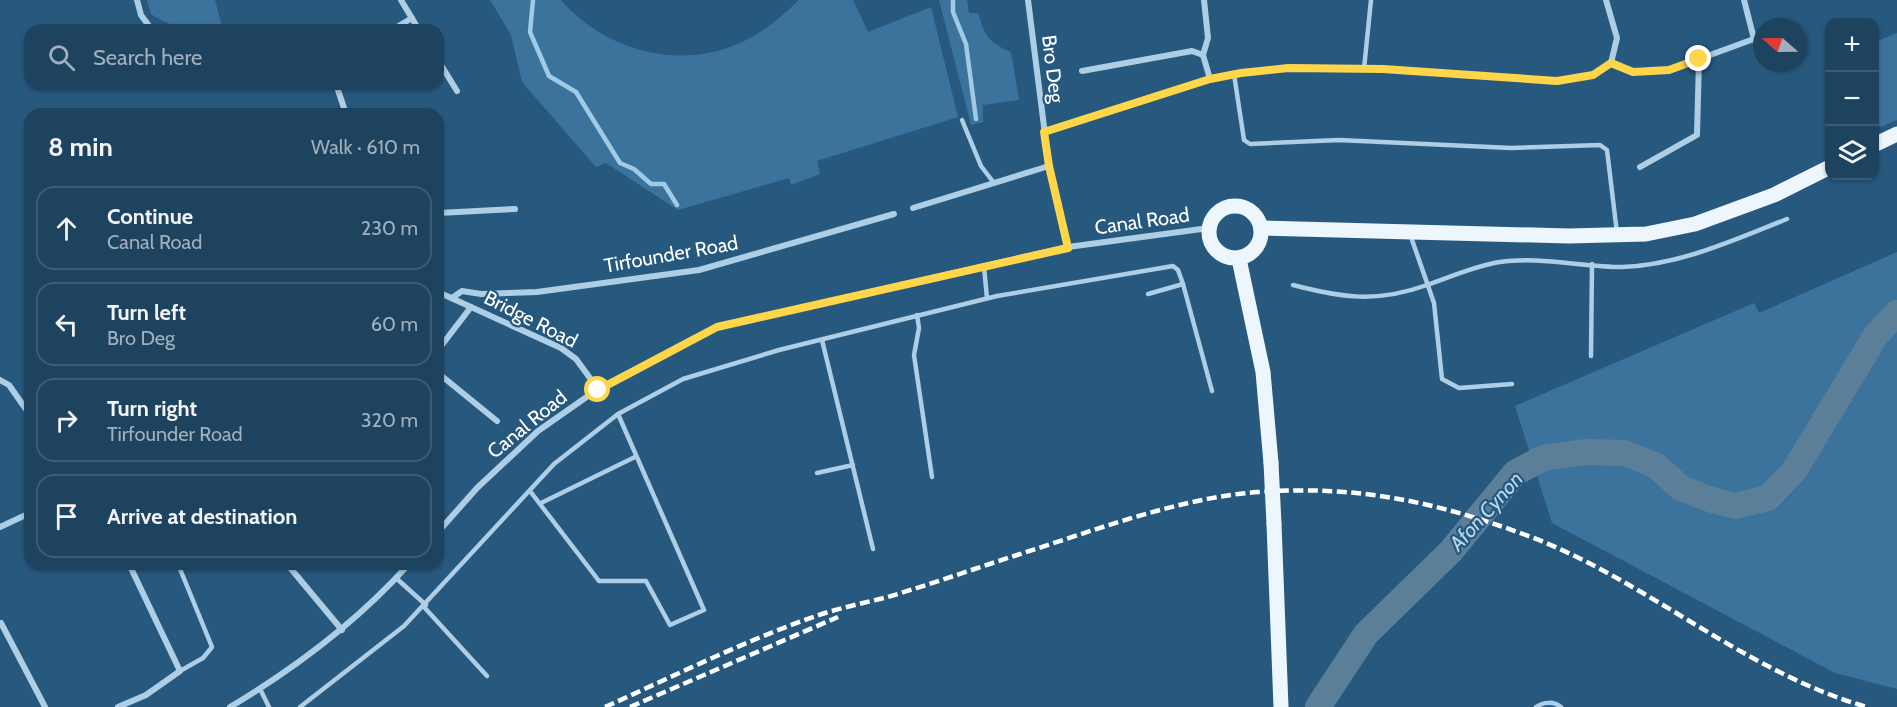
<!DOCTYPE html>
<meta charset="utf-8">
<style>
body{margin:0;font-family:Cabin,sans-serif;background:#254a65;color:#f1f3f6}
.controls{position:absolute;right:18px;top:18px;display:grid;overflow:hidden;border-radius:12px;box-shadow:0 2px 4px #0004}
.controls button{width:54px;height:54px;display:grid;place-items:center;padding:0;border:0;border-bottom:2px solid #3b5c74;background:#1d435f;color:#f1f3f6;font:30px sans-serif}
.compass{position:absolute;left:1753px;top:18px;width:54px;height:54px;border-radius:50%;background:#1d435f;box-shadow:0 2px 4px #0004;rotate:290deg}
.stop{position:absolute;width:18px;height:18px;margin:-14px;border:4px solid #ffd54a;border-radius:50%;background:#fff}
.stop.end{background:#ffd54a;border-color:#fff;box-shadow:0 2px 6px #0008}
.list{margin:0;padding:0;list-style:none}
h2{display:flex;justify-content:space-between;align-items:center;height:78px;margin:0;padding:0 24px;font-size:26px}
h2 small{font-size:20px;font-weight:400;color:#a0b0bd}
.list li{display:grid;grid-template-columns:39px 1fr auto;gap:18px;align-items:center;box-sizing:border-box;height:84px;margin:0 12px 12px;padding:0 12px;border:2px solid #3b5c74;border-radius:18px}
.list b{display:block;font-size:22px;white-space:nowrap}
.list p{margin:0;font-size:20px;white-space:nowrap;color:#a0b0bd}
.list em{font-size:20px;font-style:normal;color:#a0b0bd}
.icon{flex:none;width:33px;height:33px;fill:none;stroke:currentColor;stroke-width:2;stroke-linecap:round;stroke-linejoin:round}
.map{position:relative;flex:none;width:1897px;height:707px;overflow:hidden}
.search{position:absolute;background:#1d435f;box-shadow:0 2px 4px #0004;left:24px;top:24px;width:420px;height:66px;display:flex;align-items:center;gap:15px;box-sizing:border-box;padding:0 21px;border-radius:18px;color:#a0b0bd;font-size:22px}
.panel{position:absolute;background:#1d435f;box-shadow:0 2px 4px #0004;left:24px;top:108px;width:420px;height:462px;border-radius:18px}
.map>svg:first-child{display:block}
</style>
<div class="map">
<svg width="1897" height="707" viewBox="0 0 1897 707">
<rect width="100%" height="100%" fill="#27597f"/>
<g fill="#3b739c">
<path d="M147 0H215L223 30C197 30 173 30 151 14Z"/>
<path d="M490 0H561C604 50 678 71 740 43 763 33 781 17 799 0H853L868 32 931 7 958 117 817 161 820 174 791 185 789 178 678 210 606 163 596 167 522 82 511 35Z"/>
<path d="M939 0H967L969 13H978C985 36 988 42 1011 52L1019 100 983 105V122L971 125Z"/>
<polygon points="1897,33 1897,120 1880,127 1875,120 1875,42"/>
<polygon points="1897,252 1897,689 1835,673 1552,523 1515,406 1754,303 1759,313"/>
</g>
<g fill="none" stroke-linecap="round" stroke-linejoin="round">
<g stroke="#a1cae6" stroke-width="4.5">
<polyline points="533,0 530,32 549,76 576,92 620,163 634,169 651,184 664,184 677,205"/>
<polyline points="953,0 953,12 966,44 976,119"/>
</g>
<polyline stroke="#5c7f99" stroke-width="26" points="1318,707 1366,634 1451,551 1515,473 1543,458 1585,452 1624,453 1655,465 1681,488 1712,500 1735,506 1768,498 1794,471 1876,335 1897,313"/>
<g stroke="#adcee5" stroke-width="4.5">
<polyline points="1364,69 1371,0"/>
<polyline points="1234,74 1244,140 1250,144 1339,140 1511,148 1600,145 1607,150 1617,233"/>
<polyline points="962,120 981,166 994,183"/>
<polyline points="1410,234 1434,303 1442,379 1459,388 1512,384"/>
<polyline points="984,267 987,298"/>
<path d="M1293 285C1343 298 1377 303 1427 285 1451 277 1474 266 1500 262 1538 256 1583 267 1622 267 1680 265 1734 240 1787 219"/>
<polyline points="1148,294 1183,284"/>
<polyline points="917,315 919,328 914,355 932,477"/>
<polyline points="822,340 873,549"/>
<polyline points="1591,356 1592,264"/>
<polyline points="817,473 853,465"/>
<polyline points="530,491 599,581 646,581 670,625 704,610 618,414"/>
<polyline points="541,503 635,457"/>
<polyline points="178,564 212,647 203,658 180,671"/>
<polyline points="396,578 426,605"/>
<polyline points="424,607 487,676"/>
<polyline points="260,689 269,707"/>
<polyline points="300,707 404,626 554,464 618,414 683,379 779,350 997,296 1173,266 1178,270 1183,284 1212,391"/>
<path d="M1536 707C1543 702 1554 701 1561 707"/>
</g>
<g stroke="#adcee5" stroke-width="6">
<polyline points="137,0 141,15 152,30"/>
<polyline points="401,0 419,30"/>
<polyline points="1028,0 1049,166 1068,247"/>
<polyline points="1204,0 1208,38 1203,55 1210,79"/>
<polyline points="1606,0 1617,38 1611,63"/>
<polyline points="1744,0 1754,39"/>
<polyline points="392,30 412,18"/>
<polyline points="438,60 457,91"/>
<polyline points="1082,71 1192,51 1203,55"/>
<polyline points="336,84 346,114"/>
<polyline points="1044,132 1210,79 1241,73 1288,68 1383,69 1557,81 1593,75 1611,63 1633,72 1669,70 1762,36"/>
<polyline points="1640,167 1697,135 1699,59"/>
<polyline points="913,208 1049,166"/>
<polyline points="438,213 515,209"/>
<polyline points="438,292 561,348 576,359 598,389"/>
<polyline points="452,298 462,291 481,294 537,292 699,270 894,214"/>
<polyline points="438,350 471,307"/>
<polyline points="438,373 497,421"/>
<polyline points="0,380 9,385 30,415"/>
<polyline points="0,527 30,513"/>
<polyline points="438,532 477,488 538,431 598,389 717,327 1068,247 1209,228"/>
<polyline points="287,564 342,630"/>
<polyline points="1,623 45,707"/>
<polyline points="118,707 146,695 180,671 129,564"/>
<path d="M230 707C297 667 357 622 409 564"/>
</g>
<g stroke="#edf6fd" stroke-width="15">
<polyline points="1874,145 1897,134"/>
<circle cx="1235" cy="232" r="26"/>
<polyline points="1261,228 1569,236 1646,234 1695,224 1774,195 1830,167"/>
<polyline points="1239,259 1263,372 1271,463"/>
<polyline points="1274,524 1281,707"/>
</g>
<g stroke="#fff" stroke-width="4.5" stroke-dasharray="10 4.5" stroke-linecap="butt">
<path d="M605 707C674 676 744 641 816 616 839 608 864 603 888 597 931 584 974 569 1017 555 1093 531 1178 498 1258 492 1355 485 1433 501 1523 534 1645 578 1741 671 1867 707"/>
<polyline points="630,707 838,617"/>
</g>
<polyline stroke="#edf6fd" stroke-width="15" points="1271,463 1274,524"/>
</g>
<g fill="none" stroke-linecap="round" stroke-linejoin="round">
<polyline stroke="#ffd54a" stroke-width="8" points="598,390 717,327 1068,248 1049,166 1044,132 1210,79 1241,73 1288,68 1383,69 1557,81 1593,75 1611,63 1633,72 1669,70 1699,59"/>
</g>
<g text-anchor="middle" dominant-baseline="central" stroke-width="4.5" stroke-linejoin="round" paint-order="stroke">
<g font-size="20" fill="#fff" stroke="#27597f">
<text transform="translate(1053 69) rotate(83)">Bro Deg</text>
<text transform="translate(1142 221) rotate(-8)">Canal Road</text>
<text transform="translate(671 254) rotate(-10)">Tirfounder Road</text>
<text transform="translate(531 319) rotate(27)">Bridge Road</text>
<text transform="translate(527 424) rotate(-39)">Canal Road</text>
</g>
<g font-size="21" font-style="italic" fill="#b8d8ed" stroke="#27597f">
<text transform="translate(1486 511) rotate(-48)">Afon Cynon</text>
</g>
</g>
</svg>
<div class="controls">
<button>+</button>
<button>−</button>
<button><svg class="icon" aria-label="layers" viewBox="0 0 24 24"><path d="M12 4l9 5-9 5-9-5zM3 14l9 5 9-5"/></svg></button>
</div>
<svg class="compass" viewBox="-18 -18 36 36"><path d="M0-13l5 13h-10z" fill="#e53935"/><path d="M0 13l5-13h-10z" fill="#a0b0bd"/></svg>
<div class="stop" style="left:598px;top:390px"></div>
<div class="stop end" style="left:1699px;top:59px"></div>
<div class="search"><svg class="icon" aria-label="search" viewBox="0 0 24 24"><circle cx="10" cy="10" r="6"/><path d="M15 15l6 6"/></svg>Search here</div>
<section class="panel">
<h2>8 min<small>Walk · 610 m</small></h2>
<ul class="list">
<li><svg class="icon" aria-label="ahead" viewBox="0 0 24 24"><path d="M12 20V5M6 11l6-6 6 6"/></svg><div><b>Continue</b><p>Canal Road</p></div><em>230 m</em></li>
<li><svg class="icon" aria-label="left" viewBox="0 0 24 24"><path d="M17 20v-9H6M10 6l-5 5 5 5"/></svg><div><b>Turn left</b><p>Bro Deg</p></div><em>60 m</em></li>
<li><svg class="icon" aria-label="right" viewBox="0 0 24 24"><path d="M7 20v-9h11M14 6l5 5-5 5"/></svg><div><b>Turn right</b><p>Tirfounder Road</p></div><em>320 m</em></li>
<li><svg class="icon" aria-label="arrive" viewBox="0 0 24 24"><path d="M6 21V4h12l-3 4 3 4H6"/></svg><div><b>Arrive at destination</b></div></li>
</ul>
</section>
</div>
